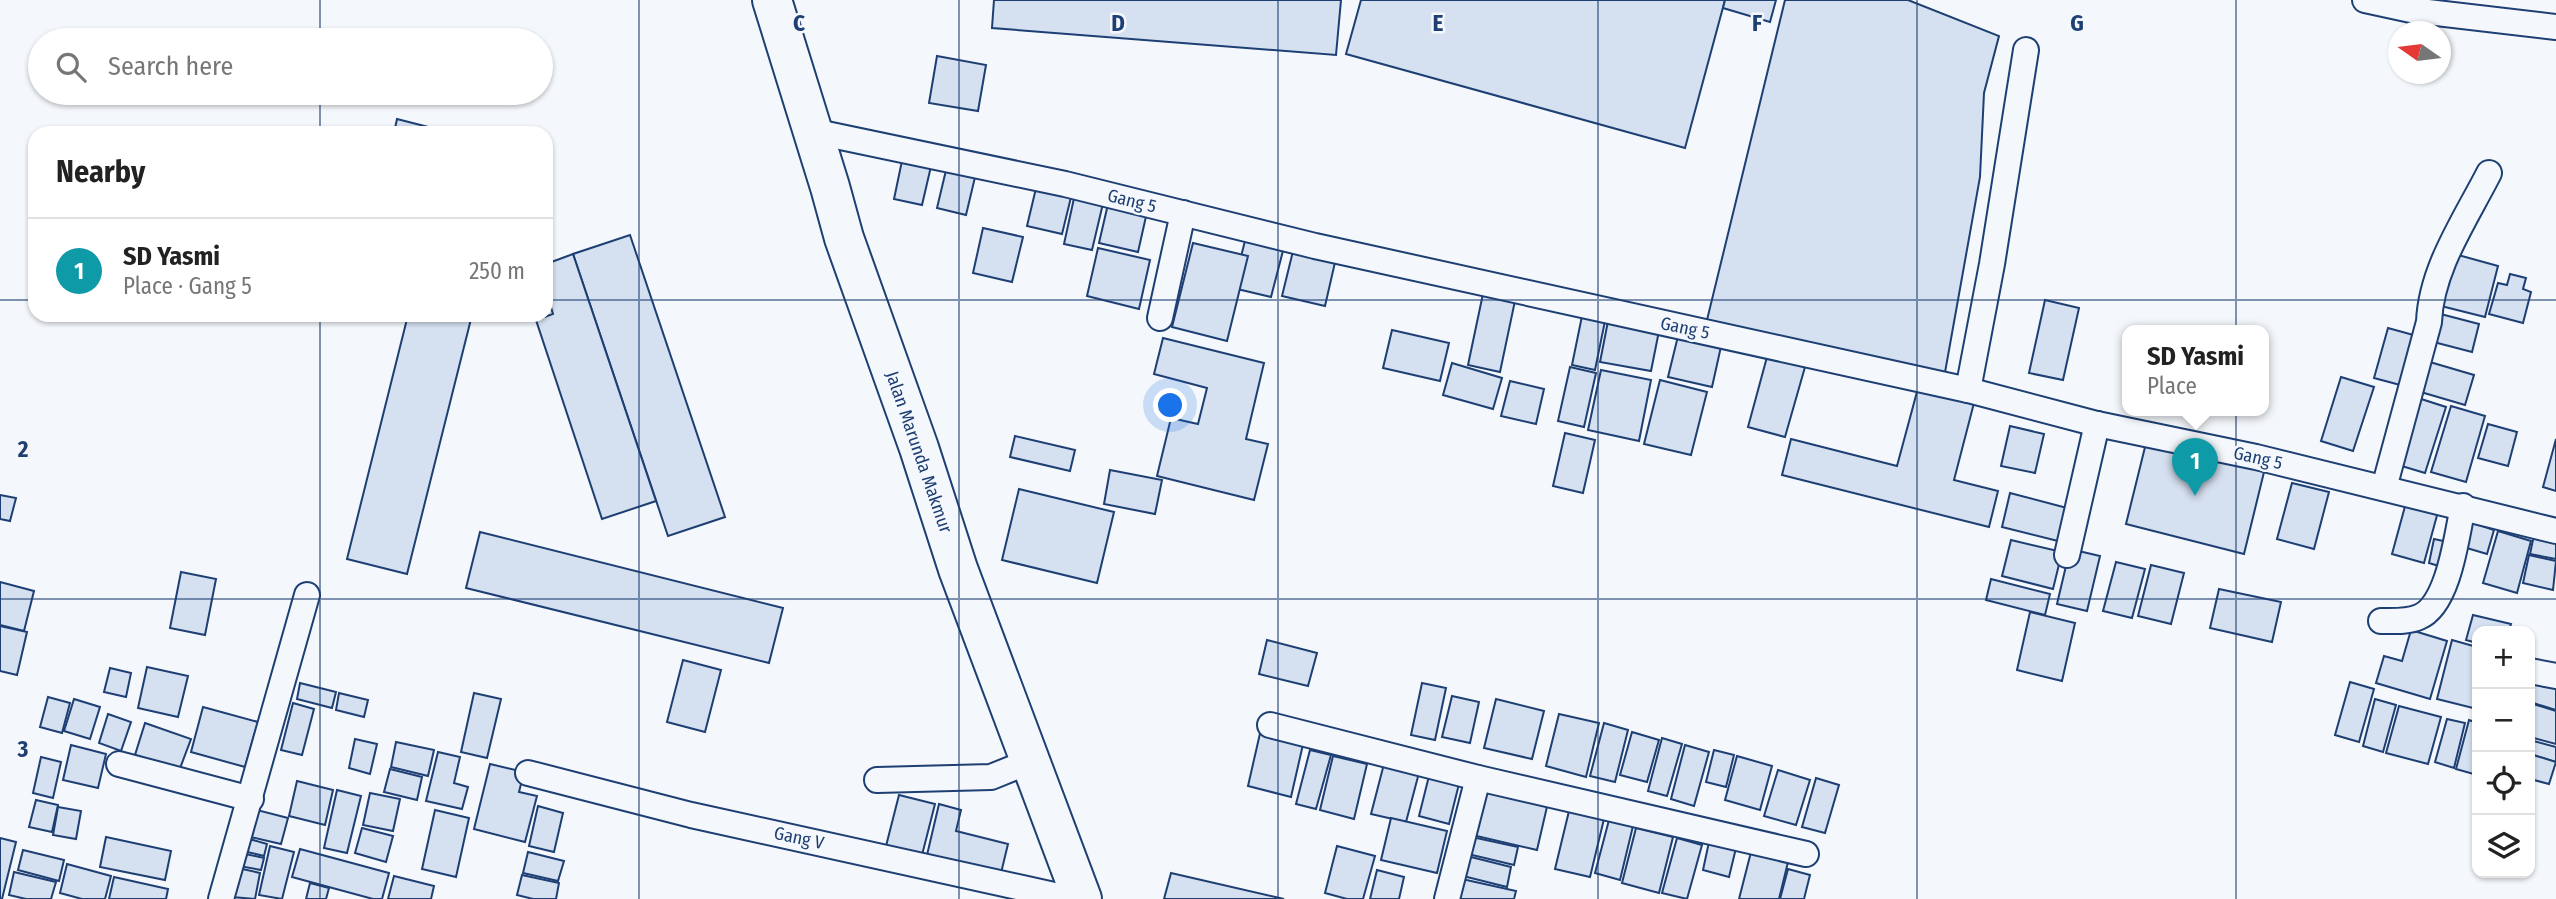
<!DOCTYPE html>
<meta charset="utf-8">
<style>
body{margin:0;font-family:"Fira Sans Condensed",sans-serif;background:#f6f6f6;color:#222}
.controls{position:absolute;right:21px;bottom:21px;display:grid;overflow:hidden;border-radius:14px;box-shadow:0 2px 5px #0004}
.controls button{width:63px;height:63px;display:grid;place-items:center;padding:0;border:0;border-bottom:2px solid #e0e0e0;background:#fff;color:#222;font:35px sans-serif}
.compass{position:absolute;left:2388px;top:21px;width:63px;height:63px;border-radius:50%;background:#fff;box-shadow:0 2px 5px #0004;rotate:284deg}
.you{position:absolute;left:1171px;top:406px;width:24px;height:24px;margin:-18px;border:5px solid #fff;border-radius:50%;background:#1a73e8;box-shadow:0 0 0 10px #1a73e833}
.badge{display:grid;place-items:center;width:46px;height:46px;border-radius:50%;background:#1a73e8;color:#fff;font-size:23px;font-weight:700}
.pin{position:absolute;translate:-50% -58px;filter:drop-shadow(0 2px 4px #0008)}
.pin::after{content:'';position:absolute;top:37px;width:24px;height:21px;background:inherit;clip-path:polygon(0 0,100% 0,50% 100%)}
.popup{position:absolute;left:2122px;top:325px;width:147px;height:91px;box-sizing:border-box;display:grid;place-content:center;border-radius:14px;background:#fff;filter:drop-shadow(0 2px 5px #0005);font-size:23px;white-space:nowrap;color:#767676}
.popup b{font-size:26px;color:#222}
.popup::after{content:'';position:absolute;left:50%;top:100%;margin-left:-14px;border:14px solid transparent;border-top-color:#fff}
.list{margin:0;padding:0;list-style:none}
h2{display:flex;justify-content:space-between;align-items:center;height:91px;margin:0;padding:0 28px;font-size:30px}
h2 small{font-size:23px;font-weight:400;color:#767676}
.list li{display:grid;grid-template-columns:46px 1fr auto;gap:21px;align-items:center;box-sizing:border-box;height:105px;padding:0 28px;border-top:2px solid #e0e0e0}
.list b{display:block;font-size:26px;white-space:nowrap}
.list p{margin:0;font-size:23px;white-space:nowrap;color:#767676}
.list em{font-size:23px;font-style:normal;color:#767676}
.icon{flex:none;width:38px;height:38px;fill:none;stroke:currentColor;stroke-width:2;stroke-linecap:round;stroke-linejoin:round}
.map{position:relative;flex:none;width:2556px;height:899px;overflow:hidden}
.search{position:absolute;background:#fff;box-shadow:0 2px 5px #0004;left:28px;top:28px;width:525px;height:77px;display:flex;align-items:center;gap:18px;box-sizing:border-box;padding:0 24px;border-radius:38px;color:#767676;font-size:26px}
.panel{position:absolute;background:#fff;box-shadow:0 2px 5px #0004;left:28px;top:126px;width:525px;height:196px;border-radius:21px}
.map>svg:first-child{display:block}
</style>
<div class="map">
<svg width="2556" height="899" viewBox="0 0 2556 899">
<rect width="100%" height="100%" fill="#f4f7fb"/>
<g fill="#d5e0f0" stroke="#1d3f73" stroke-width="2">
<polygon points="994,0 1341,0 1336,55 992,28"/>
<polygon points="1361,0 1725,0 1685,148 1346,54"/>
<polygon points="1725,0 1776,0 1770,22 1723,8"/>
<polygon points="1785,0 1908,0 1999,36 1984,93 1980,177 1944,378 1707,320"/>
<polygon points="937,56 986,65 978,111 929,103"/>
<polygon points="397,119 448,132 448,133 394,133"/>
<polygon points="903,156 932,162 922,205 894,199"/>
<polygon points="947,166 976,173 966,215 937,208"/>
<polygon points="1037,184 1072,193 1062,234 1027,226"/>
<polygon points="1076,189 1105,195 1092,250 1064,244"/>
<polygon points="1108,204 1147,212 1138,252 1099,243"/>
<polygon points="983,228 1023,237 1012,282 973,273"/>
<polygon points="1247,233 1285,243 1271,297 1233,288"/>
<polygon points="630,235 725,517 668,536 573,254"/>
<polygon points="1193,243 1248,256 1227,341 1172,327"/>
<polygon points="1294,247 1336,258 1325,306 1282,296"/>
<polygon points="1098,248 1150,260 1139,309 1087,296"/>
<polygon points="2451,253 2498,266 2485,317 2437,305"/>
<polygon points="573,254 656,501 602,519 536,320 553,314 546,291 546,264"/>
<polygon points="2510,274 2526,278 2523,289 2531,292 2523,323 2489,314 2498,283 2507,285"/>
<polygon points="1484,289 1516,296 1500,372 1468,365"/>
<polygon points="2045,300 2079,308 2063,380 2029,373"/>
<polygon points="2433,312 2479,324 2472,352 2426,340"/>
<polygon points="408,315 472,315 407,574 347,559"/>
<polygon points="1582,316 1605,321 1595,370 1572,365"/>
<polygon points="1609,316 1660,326 1651,371 1600,362"/>
<polygon points="2388,328 2417,336 2404,386 2374,378"/>
<polygon points="1392,330 1449,343 1440,381 1383,368"/>
<polygon points="1679,332 1722,342 1712,387 1668,377"/>
<polygon points="1163,338 1264,363 1246,439 1268,444 1254,500 1157,476 1171,418 1198,424 1207,388 1154,374"/>
<polygon points="1767,357 1805,367 1785,437 1748,427"/>
<polygon points="2423,360 2474,375 2465,405 2414,390"/>
<polygon points="1452,363 1502,378 1493,409 1443,395"/>
<polygon points="1570,367 1596,373 1584,427 1558,421"/>
<polygon points="1601,370 1651,380 1639,441 1588,430"/>
<polygon points="2341,377 2374,387 2353,451 2321,441"/>
<polygon points="1660,380 1707,392 1691,455 1644,444"/>
<polygon points="1510,381 1544,389 1536,424 1501,416"/>
<polygon points="1918,388 1974,403 1954,480 1998,491 1989,527 1782,475 1791,439 1897,466"/>
<polygon points="2415,397 2446,407 2425,473 2395,464"/>
<polygon points="2451,406 2485,416 2466,482 2431,472"/>
<polygon points="2488,424 2517,432 2508,466 2478,458"/>
<polygon points="2010,426 2044,434 2035,473 2001,466"/>
<polygon points="1565,433 1595,440 1583,493 1553,486"/>
<polygon points="1015,436 1075,450 1070,471 1010,457"/>
<polygon points="2147,439 2265,468 2244,554 2126,524"/>
<polygon points="2556,439 2556,491 2543,487"/>
<polygon points="1110,470 1162,480 1155,514 1104,504"/>
<polygon points="2292,483 2329,492 2314,549 2277,539"/>
<polygon points="1019,489 1114,512 1097,583 1002,560"/>
<polygon points="2010,493 2067,508 2058,541 2002,527"/>
<polygon points="0,495 16,498 10,521 0,519"/>
<polygon points="2407,499 2439,508 2424,563 2392,554"/>
<polygon points="2467,521 2494,530 2487,554 2460,546"/>
<polygon points="2535,530 2556,535 2556,559 2530,554"/>
<polygon points="2498,531 2531,541 2517,593 2483,583"/>
<polygon points="480,532 783,608 769,663 466,588"/>
<polygon points="2434,539 2448,542 2442,567 2429,563"/>
<polygon points="2011,540 2062,552 2053,589 2002,576"/>
<polygon points="2070,549 2100,556 2087,611 2057,604"/>
<polygon points="2529,555 2556,561 2553,590 2523,583"/>
<polygon points="2116,562 2145,569 2132,618 2103,611"/>
<polygon points="2151,565 2184,573 2171,624 2138,616"/>
<polygon points="181,572 216,579 205,635 170,628"/>
<polygon points="1991,579 2050,594 2045,615 1986,600"/>
<polygon points="0,582 34,591 24,631 0,625"/>
<polygon points="2219,589 2281,602 2272,642 2210,628"/>
<polygon points="2030,612 2075,623 2062,681 2017,670"/>
<polygon points="2473,615 2511,624 2509,631 2477,631 2477,643 2466,640"/>
<polygon points="0,626 27,632 17,675 0,671"/>
<polygon points="2411,630 2447,641 2430,699 2376,683 2384,656 2402,661"/>
<polygon points="1267,640 1317,653 1308,686 1259,674"/>
<polygon points="2452,640 2477,647 2477,709 2437,699"/>
<polygon points="683,660 721,670 705,732 667,722"/>
<polygon points="147,667 188,676 178,717 138,708"/>
<polygon points="110,668 131,673 126,697 104,692"/>
<polygon points="2533,674 2556,680 2556,710 2530,702 2530,685"/>
<polygon points="2350,682 2374,689 2359,742 2335,735"/>
<polygon points="300,683 336,692 332,708 297,699"/>
<polygon points="1422,683 1446,688 1435,740 1411,735"/>
<polygon points="339,693 368,700 364,717 336,710"/>
<polygon points="474,693 501,699 487,758 461,752"/>
<polygon points="1452,696 1479,702 1470,743 1442,737"/>
<polygon points="48,697 70,703 62,733 40,727"/>
<polygon points="74,699 100,707 90,739 64,731"/>
<polygon points="1496,699 1544,711 1532,759 1484,748"/>
<polygon points="2375,699 2396,705 2383,752 2363,746"/>
<polygon points="293,703 314,709 302,755 281,750"/>
<polygon points="2530,703 2556,711 2556,744 2530,737"/>
<polygon points="2399,706 2441,717 2428,764 2386,753"/>
<polygon points="203,707 258,722 245,767 191,752"/>
<polygon points="108,714 131,722 121,751 99,743"/>
<polygon points="1559,714 1599,723 1586,777 1546,766"/>
<polygon points="2447,719 2465,723 2454,768 2435,762"/>
<polygon points="2469,720 2477,723 2477,775 2456,769"/>
<polygon points="145,723 191,739 179,771 135,755"/>
<polygon points="1604,723 1628,730 1615,782 1590,776"/>
<polygon points="1261,729 1304,740 1291,797 1248,786"/>
<polygon points="1632,732 1659,740 1647,782 1620,775"/>
<polygon points="1662,738 1682,744 1667,796 1648,791"/>
<polygon points="355,739 377,744 370,774 349,768"/>
<polygon points="2530,740 2556,747 2556,762 2530,754"/>
<polygon points="396,742 434,750 428,776 391,767"/>
<polygon points="71,745 106,754 98,788 63,780"/>
<polygon points="1685,745 1709,752 1694,806 1671,799"/>
<polygon points="1310,750 1331,755 1316,809 1296,804"/>
<polygon points="1714,750 1734,755 1726,787 1706,782"/>
<polygon points="438,752 460,757 454,783 468,787 462,809 426,801"/>
<polygon points="2530,754 2556,762 2549,784 2530,779"/>
<polygon points="1333,756 1367,764 1354,819 1320,810"/>
<polygon points="1737,756 1772,766 1760,810 1725,800"/>
<polygon points="41,757 61,762 53,798 33,793"/>
<polygon points="1385,760 1420,769 1406,822 1371,814"/>
<polygon points="490,764 524,772 519,792 537,796 525,842 474,829"/>
<polygon points="390,769 422,777 417,800 384,792"/>
<polygon points="1778,770 1810,780 1796,825 1764,816"/>
<polygon points="1430,772 1460,780 1449,824 1419,816"/>
<polygon points="1816,778 1839,785 1825,833 1802,827"/>
<polygon points="297,781 333,790 325,825 289,816"/>
<polygon points="1480,782 1549,798 1537,850 1468,834"/>
<polygon points="337,790 361,796 347,853 324,848"/>
<polygon points="370,793 400,799 393,831 363,825"/>
<polygon points="899,795 935,804 921,859 885,850"/>
<polygon points="36,800 58,805 52,832 29,827"/>
<polygon points="939,804 961,810 956,831 1008,844 1001,873 927,855"/>
<polygon points="538,806 563,813 554,852 529,846"/>
<polygon points="58,807 81,811 76,839 53,835"/>
<polygon points="253,809 288,818 281,844 246,836"/>
<polygon points="435,810 469,818 456,877 422,869"/>
<polygon points="1569,811 1604,819 1590,877 1555,869"/>
<polygon points="1391,818 1447,831 1437,873 1381,860"/>
<polygon points="1609,820 1633,826 1620,880 1595,873"/>
<polygon points="362,828 393,836 386,862 355,853"/>
<polygon points="1636,828 1673,837 1659,893 1622,883"/>
<polygon points="106,837 171,851 165,880 100,867"/>
<polygon points="1472,837 1518,847 1514,865 1468,854"/>
<polygon points="0,838 16,842 2,899 0,899"/>
<polygon points="246,838 267,844 264,856 243,851"/>
<polygon points="1677,838 1702,845 1687,899 1662,893"/>
<polygon points="1709,842 1736,848 1729,877 1703,870"/>
<polygon points="270,846 294,852 282,899 259,895"/>
<polygon points="1337,846 1375,856 1363,899 1347,899 1325,893"/>
<polygon points="300,849 389,873 382,899 373,899 292,877"/>
<polygon points="23,850 64,860 59,881 18,870"/>
<polygon points="528,852 564,861 558,881 523,873"/>
<polygon points="1751,852 1788,862 1779,899 1739,899"/>
<polygon points="241,853 264,858 261,870 239,866"/>
<polygon points="1467,856 1511,867 1507,887 1463,876"/>
<polygon points="67,864 111,876 105,899 82,899 60,893"/>
<polygon points="238,868 260,873 255,899 232,897"/>
<polygon points="1788,869 1810,875 1804,899 1780,899"/>
<polygon points="1377,870 1404,877 1399,899 1370,899"/>
<polygon points="14,872 56,882 51,899 26,899 9,895"/>
<polygon points="1171,873 1284,899 1164,899"/>
<polygon points="522,875 559,883 556,899 533,899 517,895"/>
<polygon points="394,876 434,886 431,899 388,899"/>
<polygon points="114,877 168,889 166,899 109,899"/>
<polygon points="1462,879 1516,891 1514,899 1457,899"/>
<polygon points="310,883 329,888 326,899 306,899"/>
</g>
<g fill="none" stroke-linecap="round" stroke-linejoin="round">
<g stroke="#1d3f73" stroke-width="28">
<g id="minor">
<polyline points="2365,0 2411,10 2556,27"/>
<polyline points="812,131 1065,184 1315,246 1968,390 2097,424 2256,457 2556,531"/>
<polyline points="1160,318 1183,213"/>
<polyline points="1968,390 1992,264 2026,50"/>
<path d="M2384 488 2429 322C2431 269 2465 220 2489 173"/>
<polyline points="2067,555 2097,424"/>
<path d="M2381 621C2393 621 2408 622 2419 617 2449 605 2457 534 2463 506"/>
<polyline points="2530,671 2556,676"/>
<polyline points="1270,725 1478,778 1806,854"/>
<polyline points="119,764 251,799"/>
<polyline points="528,773 691,815 1072,899"/>
<polyline points="877,780 991,777 1031,761"/>
<polyline points="221,899 307,595"/>
<polyline points="1447,899 1478,778"/>
</g>
</g>
<g stroke="#1d3f73" stroke-width="42">
<polyline id="primary" points="772,0 830,187 844,238 919,448 958,569 1082,899"/>
</g>
<use href="#minor" stroke="#f4f7fb" stroke-width="24"/>
<use href="#primary" stroke="#f4f7fb" stroke-width="38"/>
</g>
<path fill="none" stroke="#1d3f73" stroke-width="2" stroke-opacity="0.55" d="M320 0V40M639 0V899M959 0V899M1278 0V899M1598 0V899M1917 0V899M2236 0V899M320 93V133M0 300H35M546 300H2556M320 315V899M0 599H2556"/>
<g text-anchor="middle" dominant-baseline="central" stroke-width="5" stroke-linejoin="round" paint-order="stroke">
<g font-size="18" fill="#1d3f73" stroke="#f4f7fb">
<text transform="translate(1132 201) rotate(14)">Gang 5</text>
<text transform="translate(1685 328) rotate(12)">Gang 5</text>
<text transform="translate(919 452) rotate(71)">Jalan Marunda Makmur</text>
<text transform="translate(2258 458) rotate(13)">Gang 5</text>
<text transform="translate(799 838) rotate(12)">Gang V</text>
</g>
</g>
<g font-size="23" text-anchor="middle" font-weight="bold" fill="#1d3f73" stroke="#f4f7fb" stroke-width="5" stroke-linejoin="round" paint-order="stroke">
<text x="799" y="31">C</text>
<text x="1118" y="31">D</text>
<text x="1438" y="31">E</text>
<text x="1757" y="31">F</text>
<text x="2077" y="31">G</text>
<text x="23" y="457">2</text>
<text x="23" y="757">3</text>
</g>
</svg>
<div class="controls">
<button>+</button>
<button>−</button>
<button><svg class="icon" aria-label="locate" viewBox="0 0 24 24"><circle cx="12" cy="12" r="6"/><path d="M12 2v4M12 18v4M2 12h4M18 12h4"/></svg></button>
<button><svg class="icon" aria-label="layers" viewBox="0 0 24 24"><path d="M12 4l9 5-9 5-9-5zM3 14l9 5 9-5"/></svg></button>
</div>
<svg class="compass" viewBox="-18 -18 36 36"><path d="M0-13l5 13h-10z" fill="#e53935"/><path d="M0 13l5-13h-10z" fill="#767676"/></svg>
<div class="you"></div>
<div class="pin badge" style="left:2195px;top:496px;background:#0f9aa8">1</div>
<div class="popup"><b>SD Yasmi</b>Place</div>
<div class="search"><svg class="icon" aria-label="search" viewBox="0 0 24 24"><circle cx="10" cy="10" r="6"/><path d="M15 15l6 6"/></svg>Search here</div>
<section class="panel">
<h2>Nearby<small></small></h2>
<ul class="list">
<li><span class="badge" style="background:#0f9aa8">1</span><div><b>SD Yasmi</b><p>Place · Gang 5</p></div><em>250 m</em></li>
</ul>
</section>
</div>
